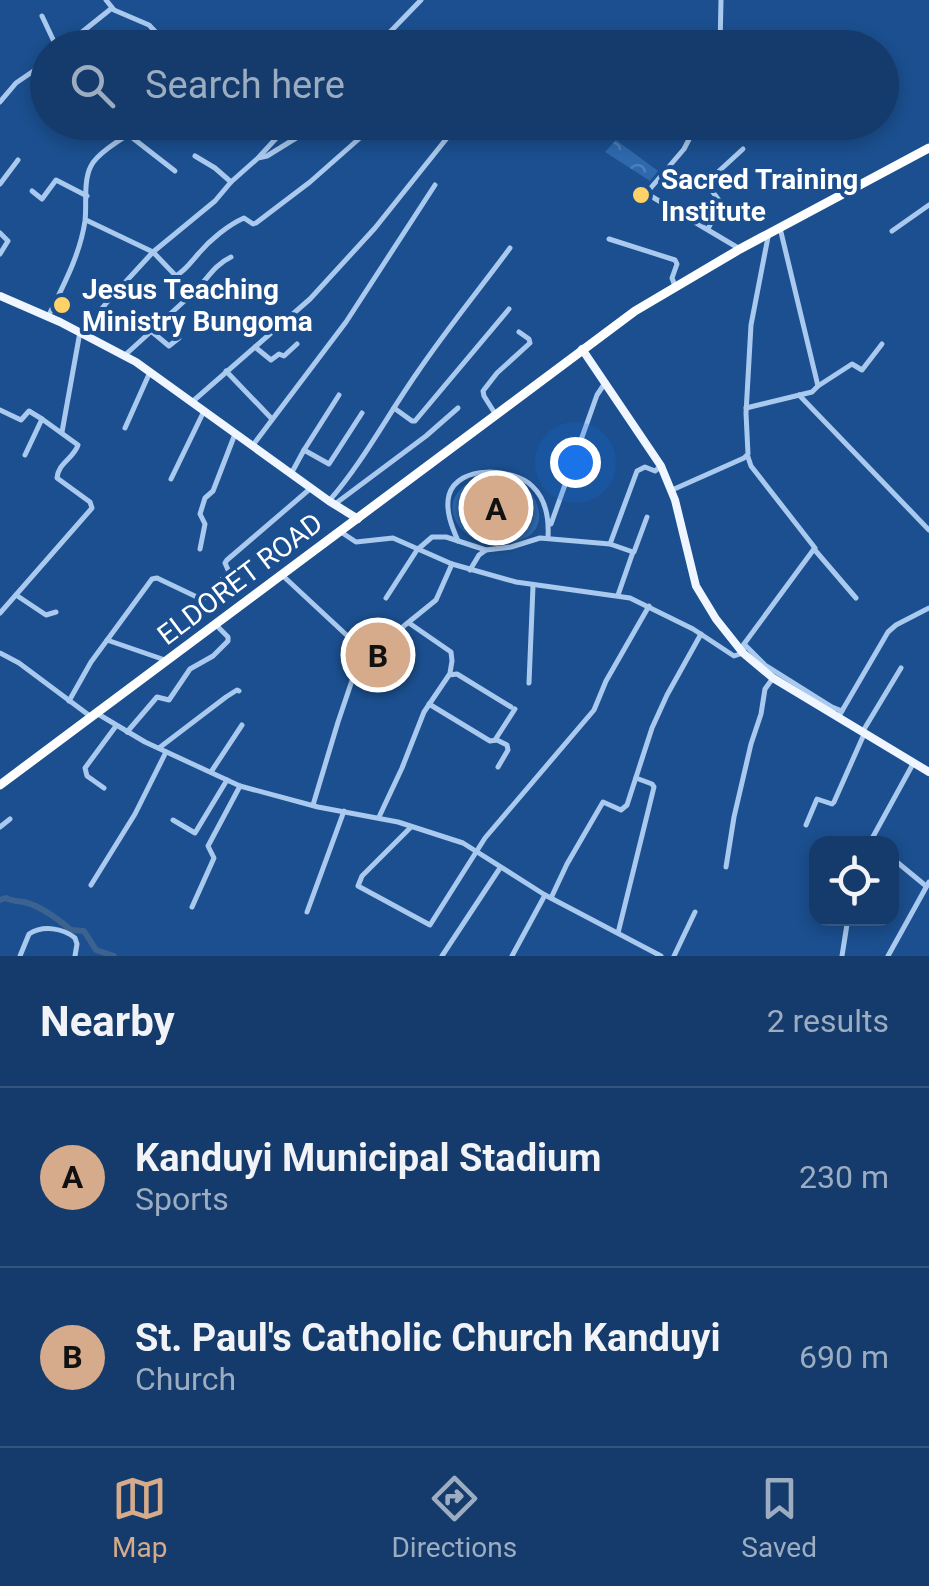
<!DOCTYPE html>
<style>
body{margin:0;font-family:Roboto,sans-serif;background:#1d4271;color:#f1f3f6}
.controls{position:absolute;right:30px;bottom:30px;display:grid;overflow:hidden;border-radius:20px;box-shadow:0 5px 15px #0003}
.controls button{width:90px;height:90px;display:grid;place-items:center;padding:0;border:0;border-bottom:2px solid #33557e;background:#143b6b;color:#f1f3f6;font:50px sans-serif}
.you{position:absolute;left:575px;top:462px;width:35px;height:35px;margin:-25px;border:8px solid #fff;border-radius:50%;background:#1a73e8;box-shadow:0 0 0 15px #1a73e833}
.badge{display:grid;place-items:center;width:65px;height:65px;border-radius:50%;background:#d6ab8b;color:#111;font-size:32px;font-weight:700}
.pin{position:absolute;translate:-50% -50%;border:5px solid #fff;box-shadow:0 2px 10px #0006}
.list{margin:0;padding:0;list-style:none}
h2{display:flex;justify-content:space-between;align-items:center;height:130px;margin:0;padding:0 40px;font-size:42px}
h2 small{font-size:32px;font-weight:400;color:#9dadc1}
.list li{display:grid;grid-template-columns:65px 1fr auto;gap:30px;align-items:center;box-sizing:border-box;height:180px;padding:0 40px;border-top:2px solid #33557e}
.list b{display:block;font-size:38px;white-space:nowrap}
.list p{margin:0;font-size:32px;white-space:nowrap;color:#9dadc1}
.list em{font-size:32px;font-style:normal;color:#9dadc1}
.icon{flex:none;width:55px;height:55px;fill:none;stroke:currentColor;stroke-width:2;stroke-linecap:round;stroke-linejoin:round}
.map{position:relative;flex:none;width:929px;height:956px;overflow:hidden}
.search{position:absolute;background:#143b6b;box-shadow:0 5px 15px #0003;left:30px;right:30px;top:30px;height:110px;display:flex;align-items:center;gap:25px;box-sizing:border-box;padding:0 35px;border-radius:55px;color:#9dadc1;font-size:38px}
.sheet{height:490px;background:#143b6b}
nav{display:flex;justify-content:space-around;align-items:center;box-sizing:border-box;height:140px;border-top:2px solid #33557e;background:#143b6b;font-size:28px;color:#9dadc1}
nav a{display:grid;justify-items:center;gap:5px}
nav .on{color:#d6ab8b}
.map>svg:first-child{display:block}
</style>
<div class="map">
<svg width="929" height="956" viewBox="0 0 929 956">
<defs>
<pattern id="forest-crowns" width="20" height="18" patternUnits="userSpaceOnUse" patternTransform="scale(2.5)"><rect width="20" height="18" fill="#2e69ad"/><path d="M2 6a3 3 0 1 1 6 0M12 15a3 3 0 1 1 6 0" fill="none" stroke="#4d80b9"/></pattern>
</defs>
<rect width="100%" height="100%" fill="#1b4f8f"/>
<polygon fill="url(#forest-crowns)" points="616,140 658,171 650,181 605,152"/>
<path fill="#2e69ad" d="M484 477C493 477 505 477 514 480 539 489 551 528 523 539 464 564 420 494 484 477Z"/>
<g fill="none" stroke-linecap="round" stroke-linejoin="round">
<path stroke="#3c6290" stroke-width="6" d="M0 900 6 898C11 901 17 901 24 902 41 906 58 919 71 930L84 931 96 950 114 956"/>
<g stroke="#a9c9ee" stroke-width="5">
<polyline points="106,0 114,10 149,25 171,48"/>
<polyline points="42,16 57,48"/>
<polyline points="62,48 112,8"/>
<polyline points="370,48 390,32 421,0"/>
<polyline points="720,48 721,0"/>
<polyline points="0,102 16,83 48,61"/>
<polyline points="698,122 684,149 649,190 649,195 740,249"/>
<polyline points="130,136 175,171"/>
<polyline points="195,156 215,168 231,182"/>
<polyline points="259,157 291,122"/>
<polyline points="0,184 18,160"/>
<polyline points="32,191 42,199 56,180 87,196"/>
<polyline points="86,220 153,252 176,276 191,295 124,356"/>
<polyline points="708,229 721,203 706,183 743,149"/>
<polyline points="892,231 929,205"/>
<polyline points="0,233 8,241 0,254"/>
<polyline points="609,239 675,260 677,264 672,278 675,286"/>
<path d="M176 276C187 269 191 262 199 253 210 240 228 225 244 218L253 224 256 223 310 182 378 122"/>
<path d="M191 295C207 281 212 266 231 257"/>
<path d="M48 317C63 286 80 255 85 221 87 204 83 181 91 166 98 151 132 133 147 122"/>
<polyline points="151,331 169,346 179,338"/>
<polyline points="255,347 271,360 279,354 284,356 297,344"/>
<polyline points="226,371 272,419"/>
<polyline points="818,386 852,364 862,370 882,344"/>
<polyline points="799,395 929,530"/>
<polyline points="192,402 310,299 375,228 451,133"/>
<polyline points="394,408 412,421 415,421 509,309"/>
<polyline points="746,408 812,392 818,386 780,228"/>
<polyline points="0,410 21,420 29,411 42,419 25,455"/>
<polyline points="496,415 484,396 483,391 497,373 530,343 529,339 519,332"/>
<polyline points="125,428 150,372"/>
<polyline points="62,432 80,332 86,328 108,301 153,252 215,201 231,182 258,158 267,156 322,122"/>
<polyline points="253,445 346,322 435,185"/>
<polyline points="304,450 329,464 362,413"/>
<polyline points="748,457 751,466 815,548"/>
<polyline points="291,474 304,450 339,395"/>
<polyline points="171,479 204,411"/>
<polyline points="672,490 744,458 748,454 746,413 751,325 768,237"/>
<path d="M329 501C363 462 387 416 417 373 446 330 479 290 510 248"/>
<polyline points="335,504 426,436 458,408"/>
<polyline points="551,524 597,395 605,383"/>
<polyline points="341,532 356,542 393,538 452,564 516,582 630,598 693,629 734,656 743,653 744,644 814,549 856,598"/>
<path d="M458 541C452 527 445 510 449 495 458 464 513 468 532 486 546 499 549 519 548 537"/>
<polyline points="610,544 637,471 645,467 655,471 661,466"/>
<polyline points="200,549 205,524 200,514 205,498 213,491 235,434"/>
<polyline points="634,552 647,517"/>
<polyline points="470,570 479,555 486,550 511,547 540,538 610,544 633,552 618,595"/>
<polyline points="282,575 368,655 436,600 452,564"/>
<polyline points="16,595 46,615 56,612"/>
<polyline points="386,598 417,550 432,537 446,537 486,550"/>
<path d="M0 613 92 508 90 502 57 478C58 463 74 458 78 445L42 419"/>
<polyline points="409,623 451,652 452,661 450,673"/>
<polyline points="107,640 165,660"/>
<polyline points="744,644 765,665 832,707 842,711"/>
<polyline points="0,653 19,663 90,716"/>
<polyline points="529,683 533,586"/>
<polyline points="69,701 91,662 152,579 157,578 199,598 204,598 229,572 225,563 227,560 311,488"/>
<polyline points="429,704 490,741 497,740 507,745 508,750 498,767"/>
<polyline points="98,714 145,742 240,786 318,807 398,822 463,843 545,895 661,956"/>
<polyline points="839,716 888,632 896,625 929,608"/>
<polyline points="863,731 901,668"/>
<polyline points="127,732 157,697 169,700 190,669 213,656 228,641 228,637 216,625"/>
<polyline points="495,740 515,709"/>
<polyline points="159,748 226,697 237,690 239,691"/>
<polyline points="211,772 242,725"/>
<polyline points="104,788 87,776 85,768 116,726"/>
<polyline points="313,805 338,722 362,651"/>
<polyline points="379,817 402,768 424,712 449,675 457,674 511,707"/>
<polyline points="173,820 195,833 227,780"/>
<polyline points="806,825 817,799 832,804 834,802 865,732"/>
<polyline points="0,827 10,819"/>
<polyline points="411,827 362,876 358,886 430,925 485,838 594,710 606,681 649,606"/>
<polyline points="869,844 914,762"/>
<polyline points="892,858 926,886"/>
<polyline points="726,867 734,817 751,744 761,714 765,689 773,678"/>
<polyline points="91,885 135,814 166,752"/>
<polyline points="551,898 567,864 603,802 621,810 627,805 652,728 667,695 701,634"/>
<polyline points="192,907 214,858 208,846 240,786"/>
<polyline points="307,912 344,811"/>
<polyline points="618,933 654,787 652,784 636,778"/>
<path d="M20 956 29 934C43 925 63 928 75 938L77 944 75 956"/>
<polyline points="442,956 500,868"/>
<polyline points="512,956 545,895"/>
<polyline points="674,956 695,912"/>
<polyline points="842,956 848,918"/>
<polyline points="888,956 929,882"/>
</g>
<g stroke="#f0f6ff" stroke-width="8">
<polyline points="0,296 60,322 136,362 329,501 358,519"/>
<polyline points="582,349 661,466 675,500 696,586 716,619 743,653 773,678 929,772"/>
</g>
<polyline stroke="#fff" stroke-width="9" points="0,785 635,311 740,249 929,148"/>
</g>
<g fill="#ffd166" stroke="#1b4f8f" stroke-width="4">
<circle cx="641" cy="195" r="10"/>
<circle cx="62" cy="305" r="10"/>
</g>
<g text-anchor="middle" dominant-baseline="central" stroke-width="8" stroke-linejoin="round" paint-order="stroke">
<g font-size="28" font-weight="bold" fill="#fff" stroke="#1b4f8f" text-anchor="start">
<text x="661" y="179">Sacred Training<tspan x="661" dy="32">Institute</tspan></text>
<text x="82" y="289">Jesus Teaching<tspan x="82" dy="32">Ministry Bungoma</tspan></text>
</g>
<g font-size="28" fill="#fff" stroke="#1b4f8f">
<text transform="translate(240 579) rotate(-37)">ELDORET ROAD</text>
</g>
</g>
</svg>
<div class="controls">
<button><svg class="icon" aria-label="locate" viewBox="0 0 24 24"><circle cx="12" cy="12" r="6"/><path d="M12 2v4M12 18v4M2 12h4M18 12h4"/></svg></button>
</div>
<div class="you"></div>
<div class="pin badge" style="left:496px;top:508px">A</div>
<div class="pin badge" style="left:378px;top:655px">B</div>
<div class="search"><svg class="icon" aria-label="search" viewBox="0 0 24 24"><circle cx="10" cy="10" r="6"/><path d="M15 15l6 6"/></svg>Search here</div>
</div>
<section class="sheet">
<h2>Nearby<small>2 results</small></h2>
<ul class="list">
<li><span class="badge">A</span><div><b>Kanduyi Municipal Stadium</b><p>Sports</p></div><em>230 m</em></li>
<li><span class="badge">B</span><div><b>St. Paul's Catholic Church Kanduyi</b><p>Church</p></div><em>690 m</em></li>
</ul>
</section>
<nav>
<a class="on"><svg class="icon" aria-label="map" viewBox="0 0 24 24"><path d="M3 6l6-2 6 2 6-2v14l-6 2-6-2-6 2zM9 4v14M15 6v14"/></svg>Map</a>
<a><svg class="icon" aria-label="directions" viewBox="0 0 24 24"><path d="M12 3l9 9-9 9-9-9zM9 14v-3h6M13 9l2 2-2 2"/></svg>Directions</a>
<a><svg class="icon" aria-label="saved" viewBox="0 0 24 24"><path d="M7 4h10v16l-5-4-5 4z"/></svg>Saved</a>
</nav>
